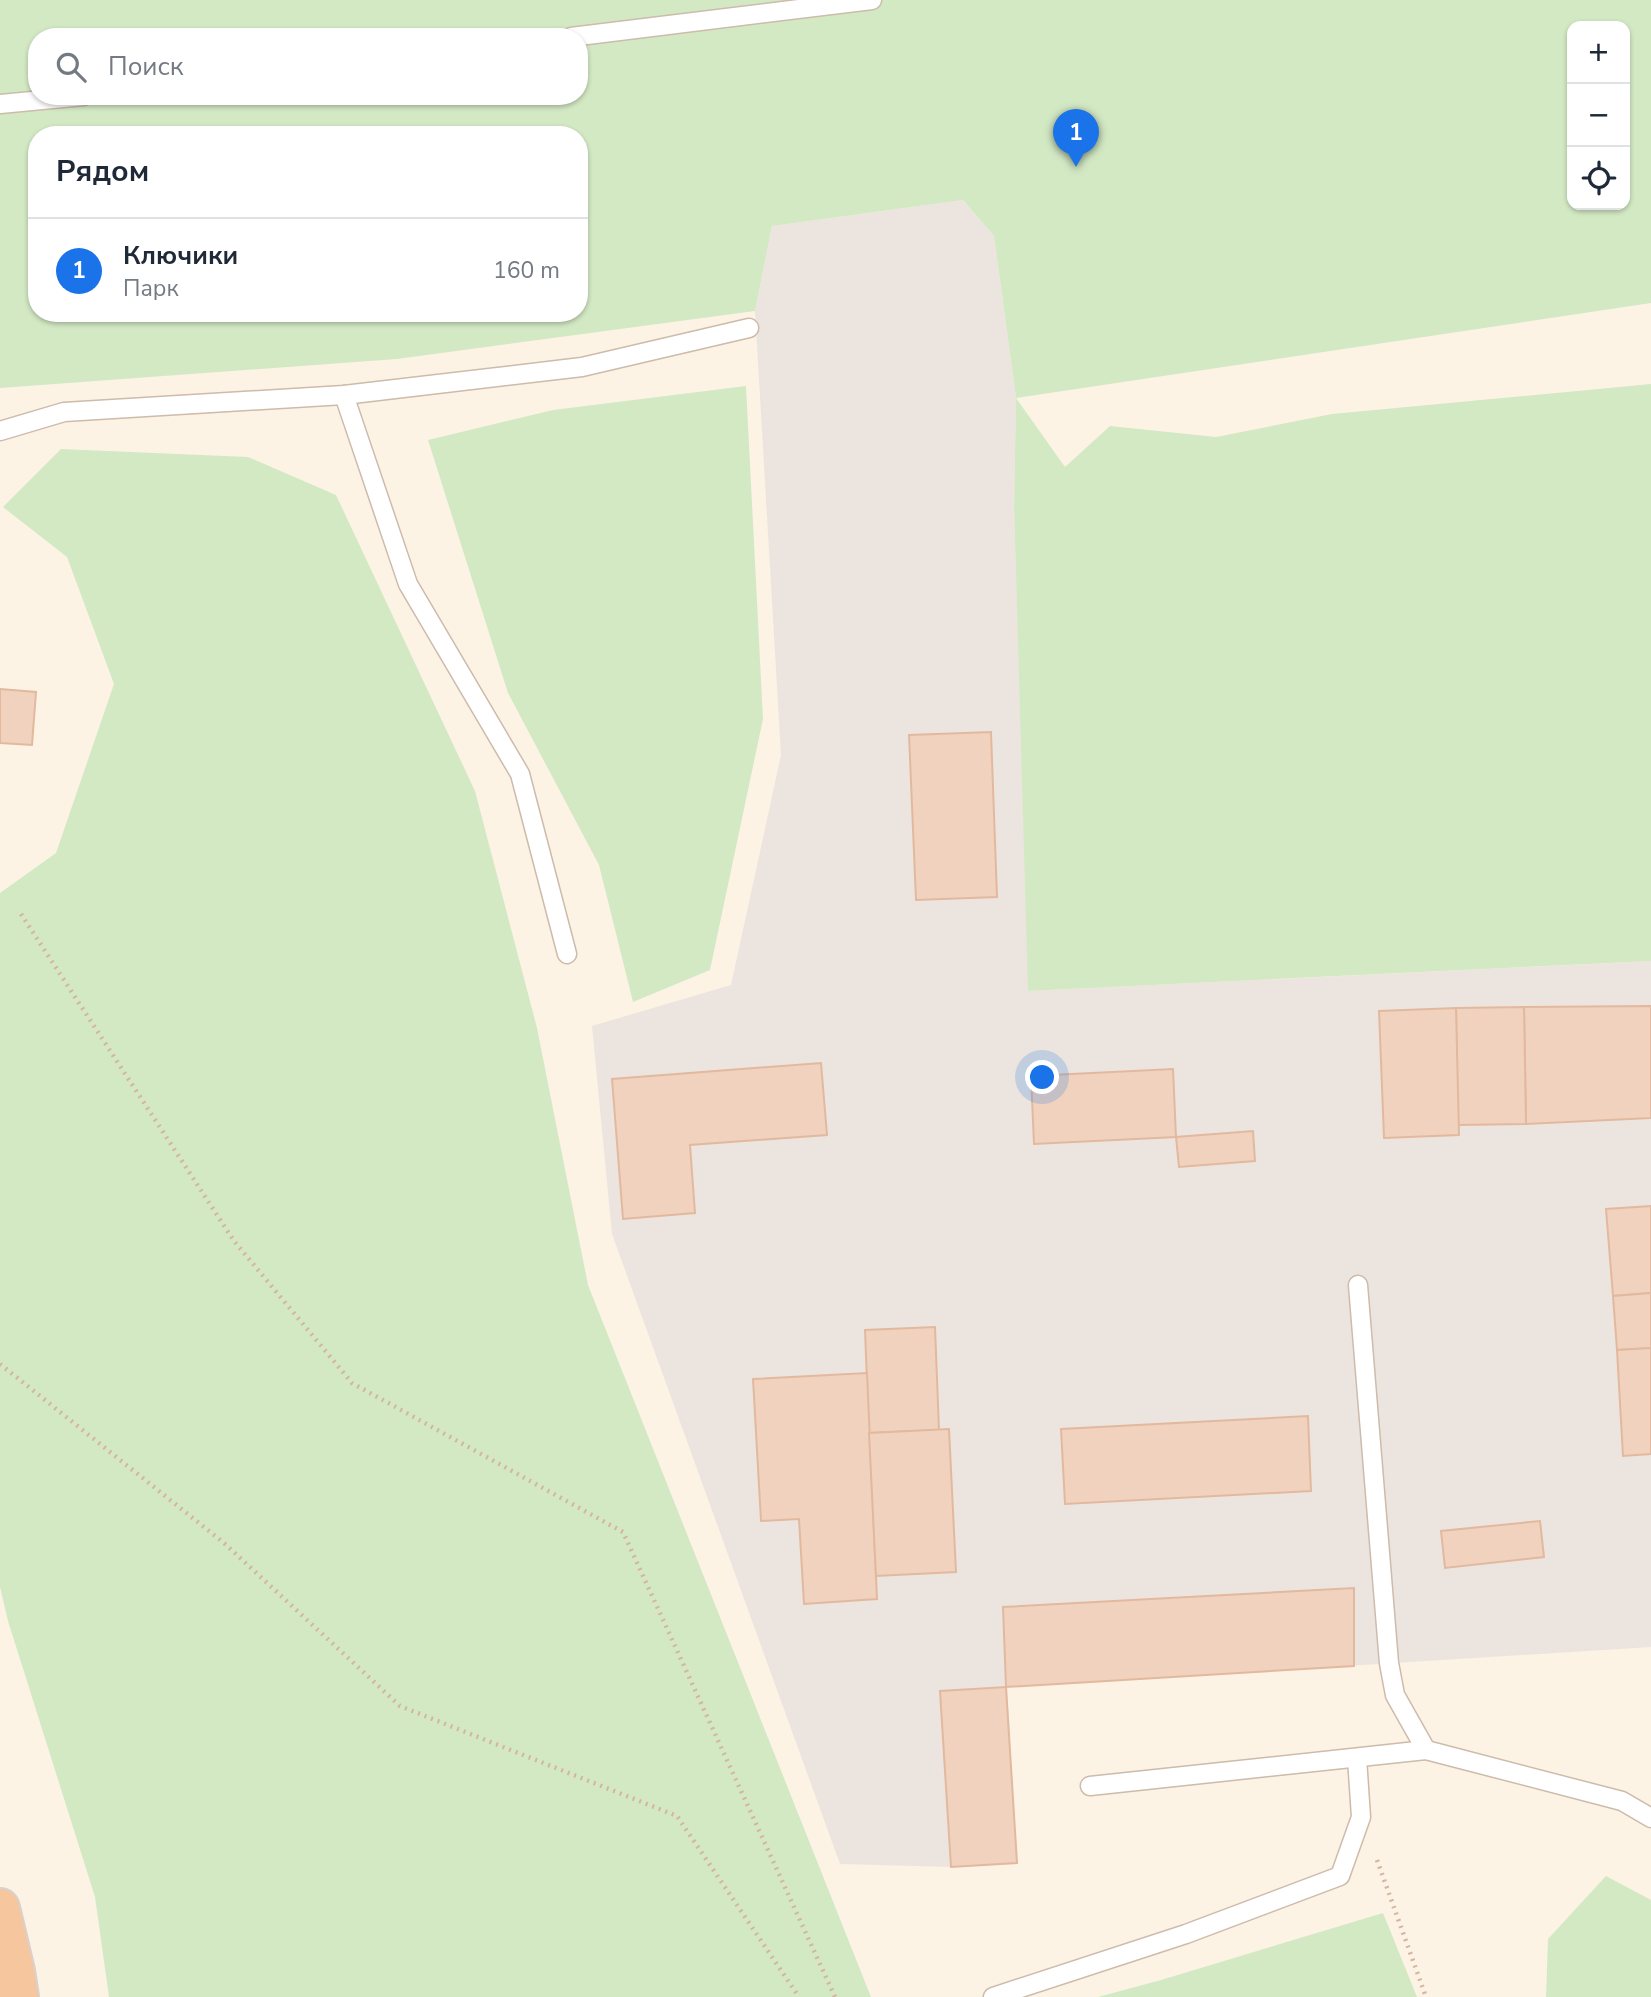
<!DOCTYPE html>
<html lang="ru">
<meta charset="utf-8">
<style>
body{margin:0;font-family:"Nunito Sans",sans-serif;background:#f6f6f7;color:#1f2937}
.controls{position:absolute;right:21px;top:21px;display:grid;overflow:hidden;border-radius:14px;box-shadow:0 2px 5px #0004}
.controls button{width:63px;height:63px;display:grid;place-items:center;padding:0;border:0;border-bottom:2px solid #e0e1e3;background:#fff;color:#1f2937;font:35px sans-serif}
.you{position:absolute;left:1043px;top:1078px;width:24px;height:24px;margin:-18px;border:5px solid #fff;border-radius:50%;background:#1a73e8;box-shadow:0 0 0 10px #1a73e833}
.badge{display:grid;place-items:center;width:46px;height:46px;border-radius:50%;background:#1a73e8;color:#fff;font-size:23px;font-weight:700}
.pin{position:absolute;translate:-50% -58px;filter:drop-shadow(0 2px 4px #0008)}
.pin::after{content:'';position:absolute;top:37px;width:24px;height:21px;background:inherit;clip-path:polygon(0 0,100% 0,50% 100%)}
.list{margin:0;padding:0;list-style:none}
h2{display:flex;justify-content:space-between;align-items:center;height:91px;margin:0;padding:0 28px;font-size:30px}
h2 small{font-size:23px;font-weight:400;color:#747a83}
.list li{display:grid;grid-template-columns:46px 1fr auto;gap:21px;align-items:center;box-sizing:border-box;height:105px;padding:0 28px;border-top:2px solid #e0e1e3}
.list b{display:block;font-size:26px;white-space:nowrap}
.list p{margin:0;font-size:23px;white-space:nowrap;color:#747a83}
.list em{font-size:23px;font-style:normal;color:#747a83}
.icon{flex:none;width:38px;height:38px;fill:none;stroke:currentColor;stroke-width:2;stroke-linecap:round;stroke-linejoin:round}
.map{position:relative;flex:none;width:1651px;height:1997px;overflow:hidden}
.search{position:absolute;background:#fff;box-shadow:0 2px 5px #0004;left:28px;top:28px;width:560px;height:77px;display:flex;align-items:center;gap:18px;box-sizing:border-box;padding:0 24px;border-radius:28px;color:#747a83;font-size:26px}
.panel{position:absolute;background:#fff;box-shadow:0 2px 5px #0004;left:28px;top:126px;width:560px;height:196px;border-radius:28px}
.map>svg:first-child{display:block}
</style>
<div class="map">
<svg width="1651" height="1997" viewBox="0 0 1651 1997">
<rect width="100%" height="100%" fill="#fcf3e5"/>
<polygon fill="#ece5df" points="963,200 994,236 1016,398 1014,507 1029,991 1651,961 1651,1647 1007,1687 1017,1863 951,1867 840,1864 612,1234 592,1026 731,985 781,755 755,311 772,226"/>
<g fill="#d3e9c4" fill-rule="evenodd">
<path d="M0 0H1651V303L1016 398 1065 467 1110 426 1216 437 1332 414 1651 384V961L1028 991 1014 507 1016 398 994 236 963 200 772 226 755 311 397 359 0 388ZM1572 26H1625V205H1572ZM37 37H579V96H37ZM37 135H579V313H37Z"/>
<polygon points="746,386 763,719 710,970 633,1002 599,865 508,693 428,440 553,410"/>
<polygon points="61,449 248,457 336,495 475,791 537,1028 588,1285 871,1997 109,1997 95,1897 8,1621 0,1587 0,893 56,853 114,684 67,557 3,507"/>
<polygon points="1606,1876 1651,1900 1651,1997 1546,1997 1548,1939"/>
<polygon points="1383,1913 1417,1997 1098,1997 1161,1980"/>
</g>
<g fill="#f0d2be" stroke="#e2b99f" stroke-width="2">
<polygon points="0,689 36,692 32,745 0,743"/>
<polygon points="991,732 997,897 916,900 909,735"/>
<polygon points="1651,1006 1651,1118 1526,1124 1524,1007"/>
<polygon points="1524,1007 1526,1124 1458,1125 1456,1008"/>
<polygon points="1456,1008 1459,1135 1384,1138 1379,1011"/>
<polygon points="821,1063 827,1135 690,1145 695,1213 623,1219 612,1079"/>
<polygon points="1173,1069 1176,1137 1034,1144 1031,1076"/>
<polygon points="1253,1131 1255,1161 1179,1167 1176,1137"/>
<polygon points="1651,1206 1651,1293 1613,1296 1606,1209"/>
<polygon points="1651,1293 1651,1348 1617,1350 1613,1296"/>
<polygon points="935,1327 939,1430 869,1433 865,1330"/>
<polygon points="1651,1348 1651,1454 1623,1456 1617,1350"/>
<polygon points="867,1373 877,1599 804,1604 799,1519 761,1521 753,1379"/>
<polygon points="1308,1416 1311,1491 1065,1504 1061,1429"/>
<polygon points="949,1429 956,1572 876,1576 869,1433"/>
<polygon points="1540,1521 1544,1557 1445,1568 1441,1531"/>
<polygon points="1354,1588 1354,1666 1006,1687 1003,1607"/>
<polygon points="1006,1687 1017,1863 951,1867 940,1691"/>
</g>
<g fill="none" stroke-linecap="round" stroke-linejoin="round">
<g stroke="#cdbbac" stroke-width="21">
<g id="service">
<polyline points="571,37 872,0"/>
<polyline points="0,104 84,96"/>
<polyline points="344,395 408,584 520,774 567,954"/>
<polyline points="0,431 64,412 344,395 582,367 749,328"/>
<polyline points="1358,1285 1389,1663 1395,1695 1426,1750"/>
<polyline points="1090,1786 1426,1750 1622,1801 1651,1818"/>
<polyline points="993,1997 1186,1934 1340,1876 1361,1817 1357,1758"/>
</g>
</g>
<g stroke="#d8d1cd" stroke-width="42">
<polyline id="trunk" points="0,1908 15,1971 19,1997"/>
</g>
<g stroke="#d5b5a1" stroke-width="4.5" stroke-dasharray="2 5" stroke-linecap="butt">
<polyline points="21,914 234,1241 352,1383 623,1532 835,1997"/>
<polyline points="0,1364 224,1543 400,1706 677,1816 799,1997"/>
<polyline points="1377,1860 1426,1997"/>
</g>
<use href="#service" stroke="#fff" stroke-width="18"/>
<use href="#trunk" stroke="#f6c69f" stroke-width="38"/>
</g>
</svg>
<div class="controls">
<button>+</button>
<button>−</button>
<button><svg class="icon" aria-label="locate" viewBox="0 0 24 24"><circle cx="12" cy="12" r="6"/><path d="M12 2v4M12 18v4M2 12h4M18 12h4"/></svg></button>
</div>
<div class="you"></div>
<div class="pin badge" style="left:1076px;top:167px">1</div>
<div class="search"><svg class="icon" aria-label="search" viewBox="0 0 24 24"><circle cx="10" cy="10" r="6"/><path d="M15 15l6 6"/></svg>Поиск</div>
<section class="panel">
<h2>Рядом<small></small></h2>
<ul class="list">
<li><span class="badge">1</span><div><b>Ключики</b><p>Парк</p></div><em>160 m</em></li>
</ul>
</section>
</div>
